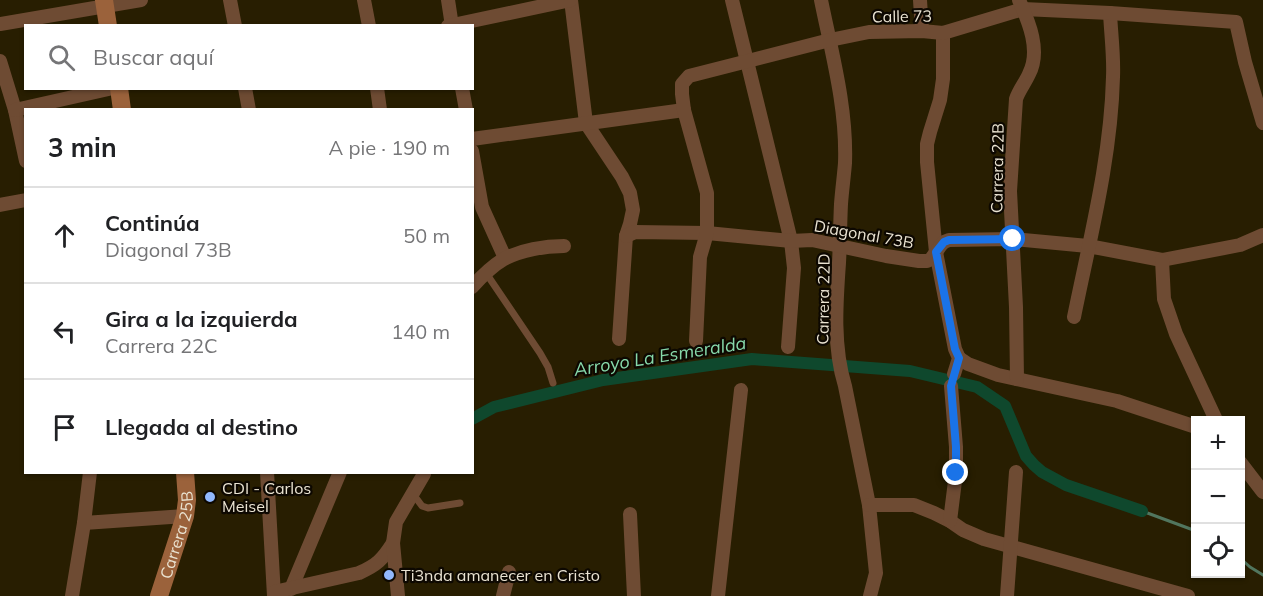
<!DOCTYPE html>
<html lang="es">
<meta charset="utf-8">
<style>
body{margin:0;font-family:Mulish,sans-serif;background:#f6f6f6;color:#202124}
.controls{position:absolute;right:18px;bottom:18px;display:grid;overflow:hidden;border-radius:0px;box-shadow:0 2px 4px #0004}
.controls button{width:54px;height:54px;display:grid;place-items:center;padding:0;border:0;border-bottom:2px solid #e0e0e0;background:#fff;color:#202124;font:30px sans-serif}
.stop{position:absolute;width:18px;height:18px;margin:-14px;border:4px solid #1a73e8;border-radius:50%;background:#fff}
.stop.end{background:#1a73e8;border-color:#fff;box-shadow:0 2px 6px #0008}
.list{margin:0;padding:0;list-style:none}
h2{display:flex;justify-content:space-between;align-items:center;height:78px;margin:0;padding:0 24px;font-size:26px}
h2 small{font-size:20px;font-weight:400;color:#757577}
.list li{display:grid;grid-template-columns:39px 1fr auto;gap:18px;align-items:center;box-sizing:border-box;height:96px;padding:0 24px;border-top:2px solid #e0e0e0}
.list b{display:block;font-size:22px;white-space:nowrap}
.list p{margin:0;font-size:20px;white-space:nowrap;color:#757577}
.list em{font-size:20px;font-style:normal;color:#757577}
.icon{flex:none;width:33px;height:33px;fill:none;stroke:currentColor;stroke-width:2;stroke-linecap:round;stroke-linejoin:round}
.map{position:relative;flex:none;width:1263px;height:596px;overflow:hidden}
.search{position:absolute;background:#fff;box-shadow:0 2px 4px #0004;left:24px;top:24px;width:450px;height:66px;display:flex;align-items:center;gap:15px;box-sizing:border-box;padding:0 21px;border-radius:0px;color:#757577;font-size:22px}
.panel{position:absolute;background:#fff;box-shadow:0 2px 4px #0004;left:24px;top:108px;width:450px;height:366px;border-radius:0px}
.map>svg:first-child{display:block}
</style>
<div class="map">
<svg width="1263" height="596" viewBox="0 0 1263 596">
<rect width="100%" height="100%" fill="#281e01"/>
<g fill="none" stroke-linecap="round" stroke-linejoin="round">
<g stroke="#51765e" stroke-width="3">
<polyline points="1142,511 1196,531"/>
<polyline points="1240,558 1250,567 1263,575"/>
</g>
<polyline stroke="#0f482d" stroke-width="12" points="472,419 494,407 603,380 752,359 910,371 977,387 1005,406 1026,456 1034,465 1042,472 1066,485 1142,511"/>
<g stroke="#6e4b33" stroke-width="7">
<polyline points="486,273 540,353 548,367 553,383"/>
<polyline points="413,494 422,506 428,508 460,503"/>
</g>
<g stroke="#6e4b33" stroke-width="14">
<polyline points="230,0 235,26"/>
<polyline points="364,0 369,26"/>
<polyline points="448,0 452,26"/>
<polyline points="571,0 586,123 622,177 630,193 633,210 630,224 626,236 619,339"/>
<polyline points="732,0 791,241 794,268 788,347"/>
<path d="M821 0C832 54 847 108 845 163 844 176 842 190 841 204 840 224 840 244 839 263 836 304 833 347 845 386L869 505 876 573 870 596"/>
<polyline points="920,0 922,31"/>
<polyline points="0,24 141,0"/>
<polyline points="448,26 571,0"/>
<polyline points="943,33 943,79 940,100 930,132 927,144 927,162 936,252 955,349 959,358 954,374"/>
<polyline points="0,61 15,110 26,161"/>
<polyline points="245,88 249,110"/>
<polyline points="377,88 380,110"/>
<polyline points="462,88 466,110"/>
<polyline points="15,110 113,88"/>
<polyline points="472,139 684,110"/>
<polyline points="472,151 482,207 505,258"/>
<polyline points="0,205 26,200"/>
<polyline points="626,236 635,232 707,233 791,241 812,240 886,256 919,261 927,261 931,259 941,245 944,242 949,240 1013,239 1088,246 1162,260 1240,245 1263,235"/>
<polyline points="1162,260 1164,299 1176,334 1216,420"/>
<path d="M472 287C482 276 492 266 504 259 521 250 545 246 564 246"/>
<path d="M1074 317C1090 238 1111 158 1113 77 1114 56 1111 34 1110 13"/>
<polyline points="696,341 700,257 707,233 707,193 684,110 682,94 682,84 689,76 830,40 869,32 922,31 943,33 1023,9 1110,13 1236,22 1245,62 1263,123"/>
<polyline points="959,358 968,364 998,375 1117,401 1196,427"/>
<path d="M1017 379 1016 307 1010 191 1016 99C1019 90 1025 83 1029 74 1041 51 1029 22 1019 0"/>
<polyline points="1240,462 1263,492"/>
<polyline points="267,472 274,596"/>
<polyline points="869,505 914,505 934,513 950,521 963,530 984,539 1188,596"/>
<polyline points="630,514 634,596"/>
<polyline points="950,521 956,473 956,447 951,386"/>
<polyline points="84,523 185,516"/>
<polyline points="291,589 340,472"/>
<path d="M274 592 359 573C377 565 382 560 393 543"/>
<polyline points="72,596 84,523 90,472"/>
<polyline points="398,596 393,543 396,522 424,474"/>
<polyline points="503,596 509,572"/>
<polyline points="718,596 741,390"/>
<polyline points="1007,596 1016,472"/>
</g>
<g stroke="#9b623b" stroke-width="18">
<polyline points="104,0 108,26"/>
<polyline points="119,88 122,110"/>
<path id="s1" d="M159 596 185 516 187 500 185 472"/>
</g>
</g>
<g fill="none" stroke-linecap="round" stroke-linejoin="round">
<polyline stroke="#1a73e8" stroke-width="8" points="956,473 956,447 951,386 959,358 955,349 936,252 944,242 949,240 1013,239"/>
</g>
<g fill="#91b8fd" stroke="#0d0801" stroke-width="2">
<circle cx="210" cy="497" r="6"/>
<circle cx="389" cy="575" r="6"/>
</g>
<g text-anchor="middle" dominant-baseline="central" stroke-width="4.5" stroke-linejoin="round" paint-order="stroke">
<g font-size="16" fill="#eae3d2" stroke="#0d0801">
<text transform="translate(902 16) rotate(-1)">Calle 73</text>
<text transform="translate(997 168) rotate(-89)">Carrera 22B</text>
<text transform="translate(864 234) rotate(10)">Diagonal 73B</text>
<text transform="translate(823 299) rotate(-89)">Carrera 22D</text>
<text stroke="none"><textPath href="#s1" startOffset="64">Carrera 25B</textPath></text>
</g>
<g font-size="16" fill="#eae3d2" stroke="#0d0801" text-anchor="start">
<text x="222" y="488">CDI - Carlos<tspan x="222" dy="18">Meisel</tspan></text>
<text x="401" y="575">Ti3nda amanecer en Cristo</text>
</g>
<g font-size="18" font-style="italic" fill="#87d9aa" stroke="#0d0801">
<text transform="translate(660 356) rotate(-9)">Arroyo La Esmeralda</text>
</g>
</g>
</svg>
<div class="controls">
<button>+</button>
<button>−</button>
<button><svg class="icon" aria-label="locate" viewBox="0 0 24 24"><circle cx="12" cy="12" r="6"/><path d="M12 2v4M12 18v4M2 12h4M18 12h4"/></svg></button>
</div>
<div class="stop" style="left:1013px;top:239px"></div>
<div class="stop end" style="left:956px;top:473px"></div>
<div class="search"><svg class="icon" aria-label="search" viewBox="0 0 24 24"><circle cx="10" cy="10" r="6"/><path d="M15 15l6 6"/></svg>Buscar aquí</div>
<section class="panel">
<h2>3 min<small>A pie · 190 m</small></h2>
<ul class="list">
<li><svg class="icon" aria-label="ahead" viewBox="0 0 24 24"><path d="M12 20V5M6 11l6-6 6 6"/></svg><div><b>Continúa</b><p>Diagonal 73B</p></div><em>50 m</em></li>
<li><svg class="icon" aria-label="left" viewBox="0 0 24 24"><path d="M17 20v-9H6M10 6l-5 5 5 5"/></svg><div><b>Gira a la izquierda</b><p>Carrera 22C</p></div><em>140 m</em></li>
<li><svg class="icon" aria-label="arrive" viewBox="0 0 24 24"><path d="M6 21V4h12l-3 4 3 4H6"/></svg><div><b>Llegada al destino</b></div></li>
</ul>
</section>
</div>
